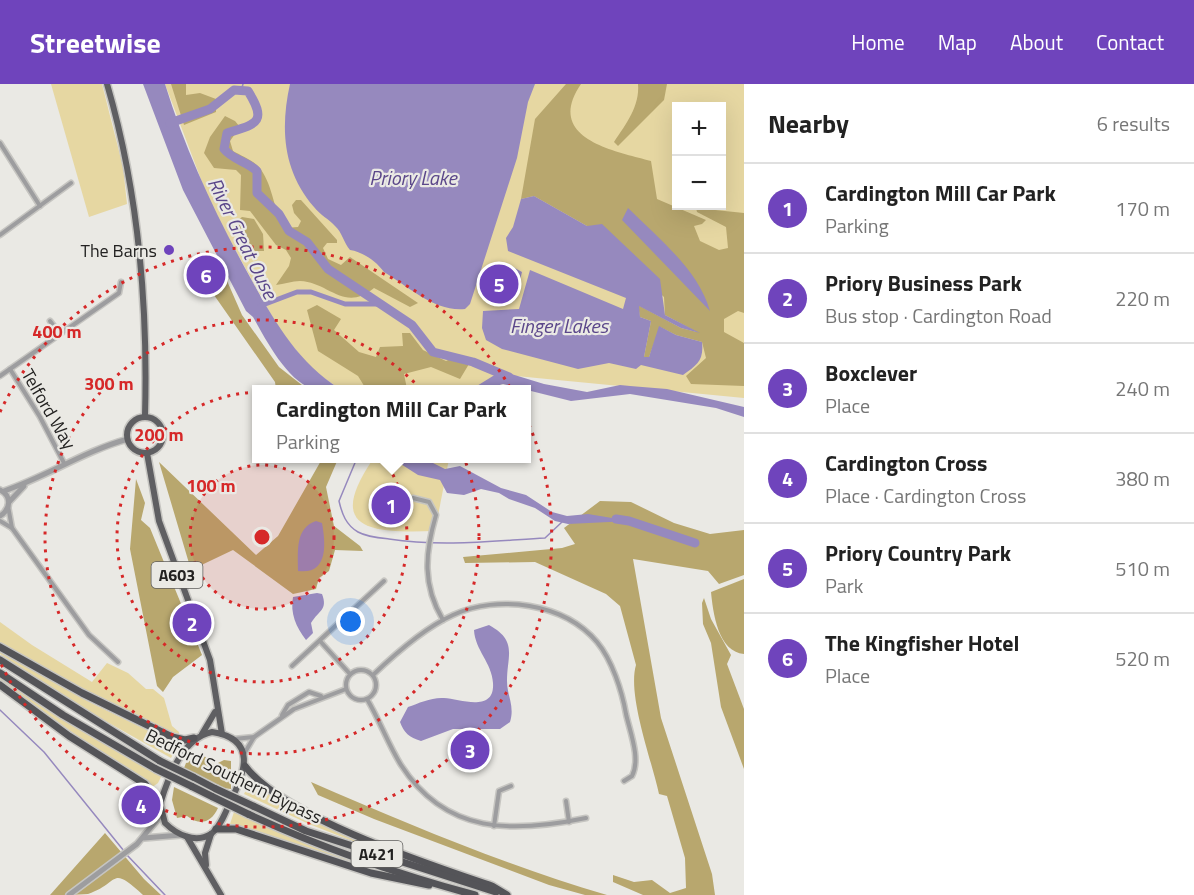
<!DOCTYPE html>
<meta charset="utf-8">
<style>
body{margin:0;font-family:"Titillium Web",sans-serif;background:#f2f2f2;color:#222}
.controls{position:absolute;right:18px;top:18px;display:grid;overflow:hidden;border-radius:0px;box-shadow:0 6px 24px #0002}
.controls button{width:54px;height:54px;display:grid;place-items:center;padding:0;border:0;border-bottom:2px solid #e0e0e0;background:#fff;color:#222;font:30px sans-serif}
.you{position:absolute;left:351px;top:538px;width:21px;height:21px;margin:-15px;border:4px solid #fff;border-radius:50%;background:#1a73e8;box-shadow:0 0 0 9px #1a73e833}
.badge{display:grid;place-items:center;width:39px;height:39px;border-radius:50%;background:#6f44bc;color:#fff;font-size:20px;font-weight:700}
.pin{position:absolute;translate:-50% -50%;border:3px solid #fff;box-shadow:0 2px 6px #0006}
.popup{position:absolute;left:252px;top:301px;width:279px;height:78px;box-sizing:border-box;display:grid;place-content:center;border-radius:0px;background:#fff;filter:drop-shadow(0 2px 4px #0005);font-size:20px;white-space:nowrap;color:#767676}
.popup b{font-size:22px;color:#222}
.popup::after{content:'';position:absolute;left:50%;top:100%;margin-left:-12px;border:12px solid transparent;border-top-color:#fff}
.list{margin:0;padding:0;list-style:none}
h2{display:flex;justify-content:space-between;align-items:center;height:78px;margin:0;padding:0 24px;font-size:26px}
h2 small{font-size:20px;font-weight:400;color:#767676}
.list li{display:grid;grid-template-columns:39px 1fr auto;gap:18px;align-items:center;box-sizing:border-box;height:90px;padding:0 24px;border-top:2px solid #e0e0e0}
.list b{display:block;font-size:22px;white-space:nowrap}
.list p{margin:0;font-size:20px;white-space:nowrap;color:#767676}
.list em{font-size:20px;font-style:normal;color:#767676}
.map{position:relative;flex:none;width:744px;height:811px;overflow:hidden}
header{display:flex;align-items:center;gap:36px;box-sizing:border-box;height:84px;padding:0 30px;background:#6f44bc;color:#fff}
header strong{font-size:28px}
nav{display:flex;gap:33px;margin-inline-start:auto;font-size:21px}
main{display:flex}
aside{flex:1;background:#fff}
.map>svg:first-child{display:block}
</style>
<header>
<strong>Streetwise</strong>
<nav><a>Home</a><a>Map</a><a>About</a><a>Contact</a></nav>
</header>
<main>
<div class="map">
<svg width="744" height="811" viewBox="0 0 744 811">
<rect width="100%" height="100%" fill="#eae9e4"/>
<g fill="#e6d7a2" fill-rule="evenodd">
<polygon points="51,0 102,0 123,83 127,120 89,133"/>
<path d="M165 0H744V314L516 292 492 305H340L312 286 279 245 211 122ZM676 22H722V122H676Z"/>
<path d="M373 375H449L435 447C372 449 324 447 373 375Z"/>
<polygon points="0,538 32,561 92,598 107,579 128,589 146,605 153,605 164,614 172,642 179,648 179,651 170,650 83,606 0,559"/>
<polygon points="0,566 91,619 174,659 176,664 171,674 70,617 0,570"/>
<polygon points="0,590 162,691 158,699 151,704 0,597"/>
<polygon points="251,696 291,723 412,777 411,780 309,740 244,710"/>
<polygon points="234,728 304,758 371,781 370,784 232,742 230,740"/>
</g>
<g fill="#b8a76e">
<polygon points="171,0 186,0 186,11 200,9 216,15 216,28 184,41"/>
<path d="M566 0H581C544 54 613 67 651 77L657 115 706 136 702 140 694 142 700 157 719 166 728 164 726 143 697 128 696 124 744 129V229L738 227 724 235V248L744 259V302L691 300 686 292 706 274 702 258 676 251 660 243 649 273H644L651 237 640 233 638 221 681 244 697 248 665 231 664 213 587 142 534 112 521 115 535 35Z"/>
<path d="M638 0H667L664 16 618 62 614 58C626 40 640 22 638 0Z"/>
<path d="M225 32 235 37 240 43 230 57 233 67C240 71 252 76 258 82 273 99 273 125 284 144L298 143 301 137 294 129 292 121 296 116H301L337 156V159H327L323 164 328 175 341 181 350 173 418 219 410 223 374 204C344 229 329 198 300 197 292 197 284 200 276 201L289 182 291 174 286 166 276 161 250 127 240 126 241 91 236 86 214 84 204 69 210 53Z"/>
<polygon points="242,133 254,135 263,150 264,167 255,167 237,148 237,137"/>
<polygon points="224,190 242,231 279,283 307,305 276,305 275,298 207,201"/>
<polygon points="317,221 341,235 334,246 359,268 376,273 380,263 403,262 402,249 410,249 423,266 446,277 455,273 469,280 460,295 431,283 404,290 407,305 366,305 358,292 318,267 307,226"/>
<polygon points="322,375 338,375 326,403 334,442 360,462 363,467 335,466 329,487 319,494 316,505 293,510 233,466 191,486 159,378 256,471 278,452"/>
<polygon points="136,395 145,419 141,436 150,444 202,571 173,593 163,608 157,602 130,465"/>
<path d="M600 417 631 418 674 439 710 450 744 446V491L719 500 708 487 633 475 661 634 712 790 715 811H643L613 798V791L634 798 652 796 670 809 686 804 685 774 667 712 659 710C652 677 627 611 636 581L620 522 606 510 535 478 465 479 463 473 562 464 575 460 564 444Z"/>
<path d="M744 495V570C718 568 713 529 711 508Z"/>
<polygon points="704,514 711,535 731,571 727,580 744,625 744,685 721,623 711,559 703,540 702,519"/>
<polygon points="198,671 210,674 214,681 224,676 231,677 231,705 222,704 184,684 186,679"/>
<path d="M311 698C408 740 505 781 607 811H585L549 801 374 735 318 711Z"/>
<path d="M174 703 218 724C211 739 200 742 187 732L177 734 172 716Z"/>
<path d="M105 749 144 795 161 811H143C109 780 121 799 88 810 77 811 61 811 50 811Z"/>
</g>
<g fill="#9689be">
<path d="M143 0H165C185 65 213 125 245 184 271 231 294 276 340 305 332 306 319 308 312 305 286 295 266 256 253 233L246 227 183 106Z"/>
<path d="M290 0H535L528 18 517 74 470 220 465 225C435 228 409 203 384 188 376 177 363 168 350 166 344 159 342 148 335 142 329 135 320 131 314 123 283 87 280 45 290 0Z"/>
<path d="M534 112 587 142 602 140 660 195 665 231 700 249 681 244 639 222 640 233 651 237 644 273H649L659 242 676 251 702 258C704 277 697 281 683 291L641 281 636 285 609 279 578 285 502 265 486 256 482 244 483 227 519 225 530 186 623 225 626 214 508 167 506 154 513 143 521 115Z"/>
<path d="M628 124C658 154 698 185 710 227L622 136Z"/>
<polygon points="513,183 522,188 518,204 506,217 487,219 495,187 508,186"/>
<polygon points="501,287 544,300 587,308 620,301 630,302 667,305 744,323 744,333 716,324 630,310 571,317 503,300 486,305 472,305"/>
<polygon points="393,375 425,375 445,385 460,382 501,404 526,411 552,428 567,432 588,430 630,437 568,440 555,437 535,424 509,415 499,409 481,405 464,411 447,409 440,396 418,391"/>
<path d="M316 437 322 439C326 461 328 491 298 487 298 467 295 444 316 437Z"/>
<path d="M317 509 322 510C328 526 319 526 311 539L313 549 306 556C296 543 290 529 293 513Z"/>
<path d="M489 541C518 557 507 571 507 597 507 612 515 622 510 638L500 645H453L421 657C409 653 404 649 400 638L408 623C419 619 432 613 444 614 460 615 495 629 493 599 492 579 475 566 474 546Z"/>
</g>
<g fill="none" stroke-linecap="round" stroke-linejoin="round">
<g stroke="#9689be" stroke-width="1.5">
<polyline points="241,7 243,0"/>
<path d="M357 374 339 417C342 430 346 441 358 448 367 453 379 454 389 455 441 463 493 457 545 454L562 438"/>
<polyline points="0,626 44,668 124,767"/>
<polyline points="127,771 165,811"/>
</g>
<polyline stroke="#9689be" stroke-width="5" points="260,222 297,208 311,208 345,220 383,220"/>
<g stroke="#9689be" stroke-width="9">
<path d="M170 39 210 25 234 6 248 7C268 39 256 40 227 49L224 65C233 76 246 77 257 87V109L279 130 289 147 307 158 328 185 412 241 433 268 473 278 509 293"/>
<polyline points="616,435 629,437 695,459"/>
</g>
<g stroke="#c6c5c1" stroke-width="7">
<g id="minor">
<polyline points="0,59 40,122"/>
<polyline points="0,151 71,99"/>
<polyline points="50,237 60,250"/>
<polyline points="10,285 40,333 64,379"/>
<polyline points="0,292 119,209 121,198"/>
<path d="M413 414 429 418 436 431C425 469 422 501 443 536"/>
<polyline points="8,422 12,444"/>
<polyline points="0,437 12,444 89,551 118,578"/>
<polyline points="320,557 350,590"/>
<polyline points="292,582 384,497"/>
<circle cx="361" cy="601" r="15"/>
<path d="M373 591C396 569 424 544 453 531 498 510 564 519 597 558 612 576 622 607 626 630 630 648 641 675 632 692L624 697"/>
<path d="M367 615C380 637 388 660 401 681 446 751 513 749 586 734"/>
<polyline points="282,631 288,621 309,608 321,612"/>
<polyline points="234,655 254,653 294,625 346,605"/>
<polyline points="244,670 254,653"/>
<polyline points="566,717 569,738"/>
<polyline points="494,742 499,707 511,702"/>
</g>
</g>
<g stroke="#c6c5c1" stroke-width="8">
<g id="tertiary">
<path d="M0 406C12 412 11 425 0 432"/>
<path d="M4 407C46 393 84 367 128 355"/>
<polyline points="9,418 24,402"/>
<polyline points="144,754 181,751"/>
<polyline points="69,811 137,760 161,731"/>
</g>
</g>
<g stroke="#c6c5c1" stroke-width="9">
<g id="primary">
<path d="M107 0C138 106 148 222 145 332"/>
<circle cx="145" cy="351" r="18"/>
<polyline points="147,369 159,437 210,576 222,650"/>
<path d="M212 648C258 655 245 689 230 718 226 728 220 743 211 750 195 760 176 750 165 739L160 720C168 694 182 654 212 648Z"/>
<polyline points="202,650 215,628"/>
<polyline points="187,753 221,811"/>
<polyline points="206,781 205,769 211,750"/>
</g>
</g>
<g stroke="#c6c5c1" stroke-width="10">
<g id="trunk">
<polyline points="0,563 82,609 172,653 185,656 194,654"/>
<polyline points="0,576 160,677"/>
<polyline points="0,589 63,631 156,685"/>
<polyline points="0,601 69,652 145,700 160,720"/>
<path d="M245 682C283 733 430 781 492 802L507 811"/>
<polyline points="193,693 216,705"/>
<polyline points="191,702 213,713"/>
<polyline points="253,722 306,747 496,808"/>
<path d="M248 730C322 764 397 790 475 811"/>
<polyline points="216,745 236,745 371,789 429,801"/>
</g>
</g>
<use href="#minor" stroke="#9d9d9f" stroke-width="4"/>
<use href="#tertiary" stroke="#9d9d9f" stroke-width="5"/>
<use href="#primary" stroke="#5f5f62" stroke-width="6"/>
<use href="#trunk" stroke="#545458" stroke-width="7"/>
<g stroke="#c6c5c1" stroke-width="10" stroke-linecap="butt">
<g id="trunk-bridge">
<polyline points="160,677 193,693"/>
<polyline points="156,685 191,702"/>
<polyline points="216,705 253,722"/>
<polyline points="213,713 248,730"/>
</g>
</g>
<use href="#trunk-bridge" stroke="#545458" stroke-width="7"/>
</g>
<circle cx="262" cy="453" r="72" fill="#d62828" fill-opacity=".12"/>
<g fill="none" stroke="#d62828" stroke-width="3" stroke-dasharray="3 6">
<circle cx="262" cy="453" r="72"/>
<circle cx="262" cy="453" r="145"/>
<circle cx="262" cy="453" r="217"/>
<path d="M0 328A290 290 0 1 1 0 578"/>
</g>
<circle fill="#6f44bc" stroke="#eae9e4" stroke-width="2" cx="169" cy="166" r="6"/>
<g text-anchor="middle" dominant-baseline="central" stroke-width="4.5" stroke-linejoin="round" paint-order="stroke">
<g fill="#eae9e4" stroke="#5f5e5c" stroke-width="1.5">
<rect x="151.5" y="478" width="51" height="26" rx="4.5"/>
<rect x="351.5" y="757" width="51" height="26" rx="4.5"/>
</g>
<g font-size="16" font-weight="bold" fill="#232221">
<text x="177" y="491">A603</text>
<text x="377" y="770">A421</text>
</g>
<g font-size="18" fill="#232221" stroke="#eae9e4" text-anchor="end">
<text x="157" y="166">The Barns</text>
</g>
<g font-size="18" fill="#232221" stroke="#eae9e4">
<text transform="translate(49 325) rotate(60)">Telford Way</text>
<text transform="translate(234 692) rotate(26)">Bedford Southern Bypass</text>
</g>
<g font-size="20" font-style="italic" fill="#5b478a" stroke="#eae9e4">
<text x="413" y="93">Priory Lake</text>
<text transform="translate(243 154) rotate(64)">River Great Ouse</text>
<text x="559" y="241">Finger Lakes</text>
</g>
</g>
<circle cx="262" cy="453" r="9" fill="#d62828" stroke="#eae9e4" stroke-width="3"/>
<g font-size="18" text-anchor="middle" font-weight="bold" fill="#d62828" stroke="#eae9e4" stroke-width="4.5" stroke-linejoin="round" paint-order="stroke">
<text x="57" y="254">400 m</text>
<text x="109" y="306">300 m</text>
<text x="159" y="357">200 m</text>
<text x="211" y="408">100 m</text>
</g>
</svg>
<div class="controls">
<button>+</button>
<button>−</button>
</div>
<div class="you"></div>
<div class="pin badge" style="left:391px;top:421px">1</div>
<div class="popup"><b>Cardington Mill Car Park</b>Parking</div>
<div class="pin badge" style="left:192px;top:539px">2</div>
<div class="pin badge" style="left:470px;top:666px">3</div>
<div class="pin badge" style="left:141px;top:721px">4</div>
<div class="pin badge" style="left:499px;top:200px">5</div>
<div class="pin badge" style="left:206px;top:191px">6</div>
</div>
<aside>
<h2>Nearby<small>6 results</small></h2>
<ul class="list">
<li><span class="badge">1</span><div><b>Cardington Mill Car Park</b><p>Parking</p></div><em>170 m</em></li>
<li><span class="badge">2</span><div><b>Priory Business Park</b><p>Bus stop · Cardington Road</p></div><em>220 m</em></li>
<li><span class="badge">3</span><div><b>Boxclever</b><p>Place</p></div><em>240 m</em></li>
<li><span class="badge">4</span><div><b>Cardington Cross</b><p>Place · Cardington Cross</p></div><em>380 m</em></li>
<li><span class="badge">5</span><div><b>Priory Country Park</b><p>Park</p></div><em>510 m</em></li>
<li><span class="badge">6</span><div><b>The Kingfisher Hotel</b><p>Place</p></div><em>520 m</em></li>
</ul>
</aside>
</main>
